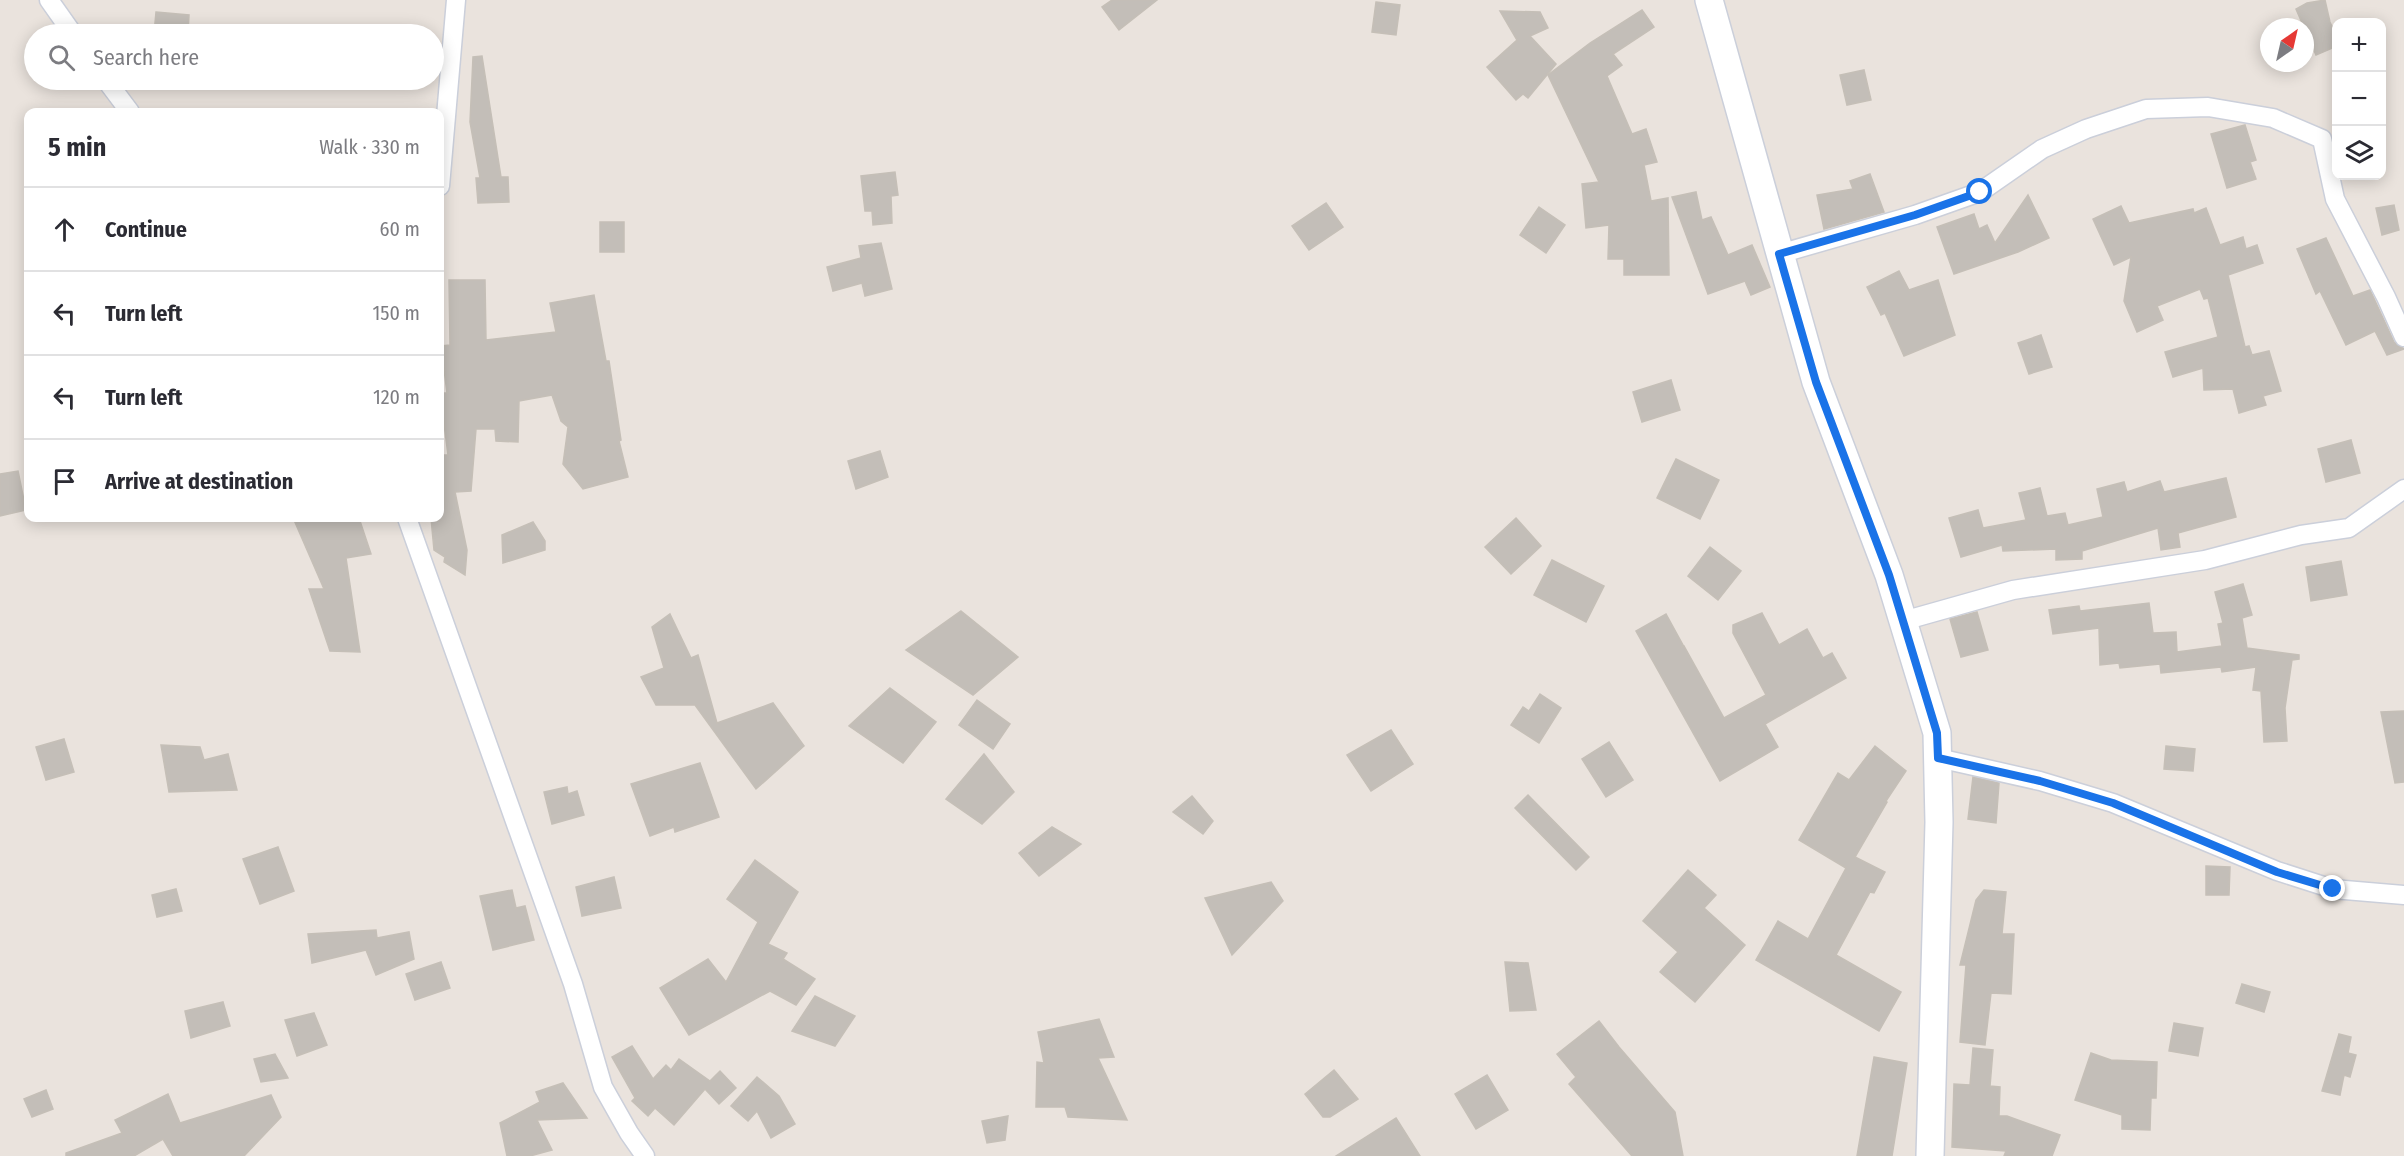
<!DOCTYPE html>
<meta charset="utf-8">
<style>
body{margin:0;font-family:"Fira Sans Condensed",sans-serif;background:#f2f2f3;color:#2b2b33}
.controls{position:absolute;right:18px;top:18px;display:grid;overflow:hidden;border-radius:12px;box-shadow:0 3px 15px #0003}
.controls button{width:54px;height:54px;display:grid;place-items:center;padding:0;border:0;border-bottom:2px solid #e1e1e2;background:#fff;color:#2b2b33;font:30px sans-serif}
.compass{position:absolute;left:2260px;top:18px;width:54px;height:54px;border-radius:50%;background:#fff;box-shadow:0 3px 15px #0003;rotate:34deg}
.stop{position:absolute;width:18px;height:18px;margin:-14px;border:4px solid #1a73e8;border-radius:50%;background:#fff}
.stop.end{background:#1a73e8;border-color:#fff;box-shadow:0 2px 6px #0008}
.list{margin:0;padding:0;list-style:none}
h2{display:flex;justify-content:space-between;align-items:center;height:78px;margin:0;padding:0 24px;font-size:26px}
h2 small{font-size:20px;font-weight:400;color:#7c7c81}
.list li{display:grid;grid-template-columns:39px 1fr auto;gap:18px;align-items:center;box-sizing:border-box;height:84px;padding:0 24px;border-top:2px solid #e1e1e2}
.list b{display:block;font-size:22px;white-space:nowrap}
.list em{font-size:20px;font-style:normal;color:#7c7c81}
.icon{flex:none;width:33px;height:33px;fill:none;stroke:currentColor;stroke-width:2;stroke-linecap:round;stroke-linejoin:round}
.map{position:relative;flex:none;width:2404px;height:1156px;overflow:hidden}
.search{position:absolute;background:#fff;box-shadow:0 3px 15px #0003;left:24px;top:24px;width:420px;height:66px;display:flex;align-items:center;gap:15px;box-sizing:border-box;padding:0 21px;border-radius:33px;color:#7c7c81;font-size:22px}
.panel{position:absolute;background:#fff;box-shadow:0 3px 15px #0003;left:24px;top:108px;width:420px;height:414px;border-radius:12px}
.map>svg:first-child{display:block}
</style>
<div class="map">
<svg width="2404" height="1156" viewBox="0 0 2404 1156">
<rect width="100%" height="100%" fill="#eae3dd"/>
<g fill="#c3beb8" stroke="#c5bfb7" stroke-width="1.5">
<polygon points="1112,0 1157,0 1119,30 1102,7"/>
<polygon points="2325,0 2330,22 2337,38 2337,46 2316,55 2296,9 2307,3"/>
<polygon points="1376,2 1400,5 1396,35 1372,32"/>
<polygon points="1642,10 1654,27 1613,54 1622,65 1607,76 1632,134 1646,129 1657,162 1644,165 1651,201 1668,198 1669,275 1624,275 1624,259 1608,259 1609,225 1586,228 1582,184 1599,182 1548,75 1590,43"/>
<polygon points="1500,11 1540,12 1548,28 1530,36 1556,64 1528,98 1523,94 1516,100 1487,67 1517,40"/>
<polygon points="156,12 189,15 188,34 154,34"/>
<polygon points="482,56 501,177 508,177 509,202 478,203 476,178 480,178 470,122 473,57"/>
<polygon points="1864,70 1871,100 1847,105 1840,75"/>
<polygon points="2245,125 2256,160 2250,162 2256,179 2227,188 2211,134"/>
<polygon points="895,172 898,195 891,196 892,223 873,225 872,211 865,211 861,176"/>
<polygon points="1870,174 1884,212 1824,229 1817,195 1853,189 1850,181"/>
<polygon points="1696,192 1702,220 1711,217 1728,255 1752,245 1770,287 1751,295 1745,281 1708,294 1672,197"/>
<polygon points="2028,195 2049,238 2018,252 1954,274 1937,227 1974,214 1979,229 1987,225 1995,243"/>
<polygon points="1326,203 1343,227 1309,250 1292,226"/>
<polygon points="2394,205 2399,230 2382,235 2376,208"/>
<polygon points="2121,206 2129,223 2193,209 2194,213 2206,208 2220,245 2243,237 2246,249 2257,245 2263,263 2228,275 2245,347 2249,346 2252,355 2269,351 2281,391 2263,396 2266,405 2239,413 2233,389 2204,390 2203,368 2173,377 2165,352 2218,337 2208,298 2204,299 2200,289 2157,306 2163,320 2137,332 2124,301 2131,257 2114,265 2093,219"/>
<polygon points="1539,207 1565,225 1546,253 1520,235"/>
<rect x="600" y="222" width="24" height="30"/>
<polygon points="2326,238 2353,296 2370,290 2394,342 2404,349 2387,355 2375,331 2346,345 2320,291 2316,294 2297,249"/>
<polygon points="881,243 892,289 865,296 862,283 833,291 827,267 861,258 859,246"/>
<polygon points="1899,271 1909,290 1938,280 1955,335 1904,356 1885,313 1881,315 1867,287"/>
<polygon points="449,280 485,280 486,340 556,332 550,303 594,295 606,361 609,361 621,440 619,441 628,477 583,489 563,464 568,427 561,421 552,395 519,401 518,442 496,441 495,429 476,429 471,491 455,492 467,550 465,575 444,562 445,557 434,550 431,518 440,518 440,455 448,455 440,393 447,393 441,346 450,345"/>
<polygon points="2041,335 2052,367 2029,374 2018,343"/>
<polygon points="1671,380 1680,410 1642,422 1633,392"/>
<polygon points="2351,440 2360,473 2326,482 2318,449"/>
<polygon points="880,451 888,477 856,489 848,461"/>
<polygon points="1676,459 1719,480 1700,519 1657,498"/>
<polygon points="18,471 26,510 0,516 0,474"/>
<polygon points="2226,478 2236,517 2178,533 2180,547 2161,550 2158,528 2082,551 2082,559 2056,560 2056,549 2003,551 2002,545 1961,557 1949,518 1978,510 1983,528 2026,520 2019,493 2040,488 2047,516 2065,513 2068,525 2103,517 2097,489 2124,482 2127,492 2160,481 2164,492"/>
<polygon points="359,518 371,554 346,558 360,652 330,651 309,589 324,589 294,520"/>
<polygon points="1516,518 1541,546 1511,574 1485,547"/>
<polygon points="533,522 545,541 545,550 503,563 502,535"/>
<polygon points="1710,547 1741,571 1718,600 1688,576"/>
<polygon points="1552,560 1604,586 1586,622 1534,595"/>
<polygon points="2341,561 2347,595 2311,601 2306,567"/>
<polygon points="2243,584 2252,615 2242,618 2247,648 2299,655 2299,659 2292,660 2285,708 2287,741 2264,742 2261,691 2253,690 2256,667 2222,672 2221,667 2161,673 2160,664 2120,668 2119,663 2100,665 2099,628 2053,634 2049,610 2079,606 2080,611 2149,603 2153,633 2176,632 2177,652 2222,646 2218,624 2223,623 2215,592"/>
<polygon points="961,611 1018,657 973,695 906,650"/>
<polygon points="1977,612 1988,650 1961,657 1950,619"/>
<polygon points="1762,613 1779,645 1807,629 1823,658 1832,653 1846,678 1765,724 1778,747 1720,781 1636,631 1666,614 1683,645 1682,647 1684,646 1724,718 1766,695 1733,633 1733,625"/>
<polygon points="670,614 691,658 698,655 717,723 773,703 804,746 756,789 695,705 656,705 641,677 664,668 652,627"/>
<polygon points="890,688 936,722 903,763 849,726"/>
<polygon points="1540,694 1561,708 1539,743 1511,725 1523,707 1529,711"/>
<polygon points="977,700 1010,724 993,749 959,725"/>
<polygon points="2404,711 2404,782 2395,783 2381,712"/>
<polygon points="1391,730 1413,764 1371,791 1347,755"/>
<polygon points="64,739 74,772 46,780 36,747"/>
<polygon points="1609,742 1633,780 1606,797 1582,759"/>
<polygon points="161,745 200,747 204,760 228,754 237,790 169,792"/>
<polygon points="1875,746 1906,771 1886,801 1887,802 1855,857 1885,872 1874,893 1870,892 1836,955 1901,992 1879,1031 1756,960 1778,921 1808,939 1846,868 1799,840 1838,773 1849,780"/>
<polygon points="2166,746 2195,749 2193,771 2164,769"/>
<polygon points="984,754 1014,792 982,824 946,799"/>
<polygon points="700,763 719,817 675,832 674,827 650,836 631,784"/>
<polygon points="1973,777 1999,783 1996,823 1968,819"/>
<polygon points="567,787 568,794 577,791 584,815 552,824 544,792"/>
<polygon points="1528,795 1589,857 1576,870 1515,808"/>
<polygon points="1192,796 1213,821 1203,834 1173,812"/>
<polygon points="1052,827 1081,844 1039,876 1019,853"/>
<polygon points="278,847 294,891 260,904 243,859"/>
<polygon points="755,860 798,892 768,944 787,953 783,959 815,979 796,1005 770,991 689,1035 660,988 708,959 726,982 758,922 727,899"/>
<polygon points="2206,866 2230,867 2229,895 2206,895"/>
<polygon points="1688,870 1716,895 1704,908 1745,945 1695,1002 1660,972 1678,952 1643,921"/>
<polygon points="614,877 621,908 582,916 576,887"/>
<polygon points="1271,882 1283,901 1232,955 1205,898"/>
<polygon points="176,889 182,911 157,917 152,895"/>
<polygon points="512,890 516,908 525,906 534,940 493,950 480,896"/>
<polygon points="1984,890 2006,892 2002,934 2014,934 2011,994 1991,993 1985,1045 1960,1042 1966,965 1960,965 1976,900"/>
<polygon points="376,930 377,938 409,932 414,959 376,975 366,950 312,963 308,934"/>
<polygon points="441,962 450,988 415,1000 406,974"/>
<polygon points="1505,962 1528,963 1536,1010 1510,1011"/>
<polygon points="2242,984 2270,992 2264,1012 2236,1003"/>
<polygon points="815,996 855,1016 835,1046 792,1031"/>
<polygon points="223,1002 230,1026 191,1038 185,1011"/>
<polygon points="314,1013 327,1045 297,1056 285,1020"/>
<polygon points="1099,1019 1114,1057 1098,1058 1127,1120 1068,1117 1065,1107 1036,1107 1037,1062 1044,1063 1038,1032"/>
<polygon points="1599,1021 1619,1047 1675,1112 1683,1156 1632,1156 1569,1084 1576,1077 1557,1054"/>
<polygon points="2174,1023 2203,1028 2198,1056 2169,1051"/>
<polygon points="2339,1034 2351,1037 2348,1053 2356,1055 2350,1077 2344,1075 2340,1095 2322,1091"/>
<polygon points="632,1046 653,1079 666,1065 671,1070 679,1059 710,1081 720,1071 736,1088 719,1104 705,1089 674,1125 655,1108 648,1116 632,1101 635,1098 612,1057"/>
<polygon points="1973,1048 1993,1050 1990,1086 2000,1087 1999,1116 2007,1116 2060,1135 2052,1156 2004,1156 2006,1151 1952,1147 1954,1084 1970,1085"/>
<polygon points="2091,1053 2111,1060 2157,1062 2156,1098 2151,1098 2150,1130 2122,1129 2122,1115 2075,1100"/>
<polygon points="275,1054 288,1078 261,1082 254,1059"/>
<polygon points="1874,1057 1907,1063 1892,1156 1857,1156"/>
<polygon points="1334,1070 1358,1099 1330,1117 1323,1117 1305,1094"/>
<polygon points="1487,1075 1508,1110 1476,1129 1455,1094"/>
<polygon points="757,1077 779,1096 795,1124 771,1138 757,1111 748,1121 731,1106"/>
<polygon points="563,1083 587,1118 537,1120 552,1150 530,1156 507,1156 500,1123 540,1102 536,1092"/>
<polygon points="46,1090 53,1109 32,1117 24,1099"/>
<polygon points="168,1094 180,1123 271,1095 281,1117 244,1156 173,1156 163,1139 134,1156 66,1156 66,1153 122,1133 115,1120"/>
<polygon points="1008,1116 1005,1140 987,1143 982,1121"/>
<polygon points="1396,1118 1420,1156 1336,1156"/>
</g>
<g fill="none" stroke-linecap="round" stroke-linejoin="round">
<g stroke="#cbcfda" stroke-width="21">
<g id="street">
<polyline points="49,0 73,34"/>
<polyline points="106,80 130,112"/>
<polyline points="440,186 456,0"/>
<polyline points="1779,254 1915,215 1980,192 2042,149 2086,129 2146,109 2208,107 2273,118 2322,139 2335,199 2386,297 2404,337"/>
<polyline points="407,518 573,984 603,1087 629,1133 645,1156"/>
<polyline points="1903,621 2013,590 2205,560 2301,535 2349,528 2404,489"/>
<polyline points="1938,758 2040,781 2113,803 2277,871 2333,889 2404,895"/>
</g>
</g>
<g stroke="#cbcfda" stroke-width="30">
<polyline id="secondary" points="1709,0 1816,382 1889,575 1937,733 1939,822 1930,1156"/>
</g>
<use href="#street" stroke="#fff" stroke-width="18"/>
<use href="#secondary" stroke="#fff" stroke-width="27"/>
</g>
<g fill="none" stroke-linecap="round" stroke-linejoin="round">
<polyline stroke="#1a73e8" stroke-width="8" points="1980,192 1915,215 1779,254 1816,382 1889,575 1937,733 1938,758 2040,781 2113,803 2277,872 2333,889"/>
</g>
</svg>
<div class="controls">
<button>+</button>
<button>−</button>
<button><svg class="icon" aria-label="layers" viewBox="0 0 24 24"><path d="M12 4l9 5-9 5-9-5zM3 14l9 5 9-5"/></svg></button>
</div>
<svg class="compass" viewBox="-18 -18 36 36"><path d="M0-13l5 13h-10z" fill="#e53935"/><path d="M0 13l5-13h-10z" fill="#7c7c81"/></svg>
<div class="stop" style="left:1980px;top:192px"></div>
<div class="stop end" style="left:2333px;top:889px"></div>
<div class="search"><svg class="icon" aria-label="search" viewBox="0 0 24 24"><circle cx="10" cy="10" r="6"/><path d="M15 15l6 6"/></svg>Search here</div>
<section class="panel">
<h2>5 min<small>Walk · 330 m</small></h2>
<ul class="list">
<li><svg class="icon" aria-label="ahead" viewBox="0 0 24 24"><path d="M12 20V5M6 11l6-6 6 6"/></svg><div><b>Continue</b></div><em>60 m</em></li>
<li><svg class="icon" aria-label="left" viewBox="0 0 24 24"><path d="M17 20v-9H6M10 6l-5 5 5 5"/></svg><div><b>Turn left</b></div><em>150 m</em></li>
<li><svg class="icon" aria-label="left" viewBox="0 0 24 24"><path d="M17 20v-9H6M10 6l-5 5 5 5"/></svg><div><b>Turn left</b></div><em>120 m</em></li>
<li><svg class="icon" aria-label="arrive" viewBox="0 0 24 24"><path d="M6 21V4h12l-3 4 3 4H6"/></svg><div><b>Arrive at destination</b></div></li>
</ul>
</section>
</div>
